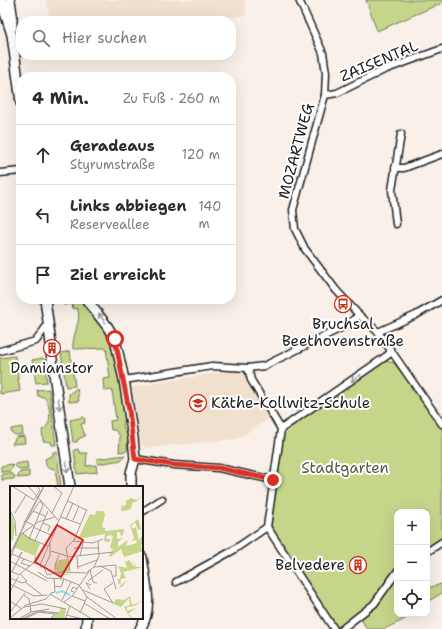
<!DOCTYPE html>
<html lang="de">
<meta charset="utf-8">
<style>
body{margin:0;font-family:"Shantell Sans",sans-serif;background:#f2f2f3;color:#2b2b33}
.controls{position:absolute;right:12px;bottom:12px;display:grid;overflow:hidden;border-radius:8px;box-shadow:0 4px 16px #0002}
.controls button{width:36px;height:36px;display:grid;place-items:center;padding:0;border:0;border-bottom:1px solid #e1e1e2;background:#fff;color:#2b2b33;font:20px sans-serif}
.stop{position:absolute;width:12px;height:12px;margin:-9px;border:3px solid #d93025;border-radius:50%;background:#fff}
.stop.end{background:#d93025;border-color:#fff;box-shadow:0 1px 4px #0008}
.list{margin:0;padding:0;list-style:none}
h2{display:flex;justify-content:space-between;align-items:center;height:52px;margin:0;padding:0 16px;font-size:17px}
h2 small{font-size:13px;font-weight:400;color:#7c7c81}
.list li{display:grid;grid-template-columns:26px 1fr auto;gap:12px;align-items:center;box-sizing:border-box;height:60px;padding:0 16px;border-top:1px solid #e1e1e2}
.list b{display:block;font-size:15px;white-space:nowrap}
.list p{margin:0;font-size:13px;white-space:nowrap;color:#7c7c81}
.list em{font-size:13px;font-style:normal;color:#7c7c81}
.icon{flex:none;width:22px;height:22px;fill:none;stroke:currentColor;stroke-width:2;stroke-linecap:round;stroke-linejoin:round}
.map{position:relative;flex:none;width:442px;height:629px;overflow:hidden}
.search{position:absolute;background:#fff;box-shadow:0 4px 16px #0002;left:16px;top:16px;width:220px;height:44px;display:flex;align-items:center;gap:10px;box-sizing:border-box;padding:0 14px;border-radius:16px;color:#7c7c81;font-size:15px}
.panel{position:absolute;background:#fff;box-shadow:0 4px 16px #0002;left:16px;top:72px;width:220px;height:232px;border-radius:16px}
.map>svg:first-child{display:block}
</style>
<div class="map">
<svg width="442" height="629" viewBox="0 0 442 629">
<rect width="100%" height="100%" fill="#f9f1e9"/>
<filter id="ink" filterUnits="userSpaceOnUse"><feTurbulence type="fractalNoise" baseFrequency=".025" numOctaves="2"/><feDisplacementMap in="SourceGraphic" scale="8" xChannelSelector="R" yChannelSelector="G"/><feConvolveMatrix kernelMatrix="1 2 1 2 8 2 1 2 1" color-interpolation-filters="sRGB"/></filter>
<g filter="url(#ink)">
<g fill="#f2e0ce">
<polygon points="46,0 245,0 246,16 209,18 153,17 93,21 50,20"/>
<polygon points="228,371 244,371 270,418 237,439 146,448 141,444 132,387"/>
</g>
<g fill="#c5d58a" stroke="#707853">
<polygon points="366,0 442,0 442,3 377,31"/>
<path d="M63 299 88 300V309L107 334 112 345 119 381 124 380 125 417 123 427 128 436 127 451 119 452 120 436 115 430H111L110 421 116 420 112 390 104 391 103 379 110 378 106 348 73 349C71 337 83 319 77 308L73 309 72 304 63 305Z"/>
<polygon points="70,351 75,386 66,387 61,353"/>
<polygon points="15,356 20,391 0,394 0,358"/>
<polygon points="43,358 47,382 36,383 32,360"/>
<polygon points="385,361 394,363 442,427 442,540 427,549 427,512 397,512 397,570 392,576 397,582 397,614 416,614 384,629 367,629 359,616 344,628 337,629 269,527 279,429"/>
<polygon points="77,388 79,401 69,402 69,394"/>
<path d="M49 389 56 445H52L51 442 43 441 42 430C53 426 51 404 44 397L38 396 37 390Z"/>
<polygon points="84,417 85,423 81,424 85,436 78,439 77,442 73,442 70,420"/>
<polygon points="22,427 23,434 15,435 11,432 11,429"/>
<polygon points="24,436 25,443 12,444 16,437"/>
<polygon points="78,449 80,453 87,453 86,466 96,465 97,472 77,474 74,450"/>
<polygon points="53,452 57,452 61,487 58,487 55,469 47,467 45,459 53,455"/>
<polygon points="125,455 121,460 98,464 97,459"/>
<polygon points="27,462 28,469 20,470 15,466 15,464"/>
<polygon points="12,464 13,467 10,471 1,472 1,466"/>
<polygon points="29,471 29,477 17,478 20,472"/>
<polygon points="10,473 15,476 14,479 2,480 2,474"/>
<polygon points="442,584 442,593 427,602 427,588"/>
</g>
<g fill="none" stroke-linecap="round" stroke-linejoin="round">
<g stroke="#1c1c1c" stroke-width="9">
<g id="minor">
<polyline points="299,0 323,53 326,73 325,95 293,210 295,229 305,249 336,290 359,315 378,332 442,424"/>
<polyline points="325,95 337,93 384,70 442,49"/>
<polyline points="395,168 404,168 442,154"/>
<polyline points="0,173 21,171"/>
<polyline points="396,224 392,190 401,134"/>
<polyline points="378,332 416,315 442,300"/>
<polyline points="0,351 36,341 48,324"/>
<polyline points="248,368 251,380 281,429 267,527 334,629"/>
<polyline points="124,380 212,366 248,368 264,366 347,325 359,315"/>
<polyline points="281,429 388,355 391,351"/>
<polyline points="135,459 174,465 219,468 273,480"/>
<polyline points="142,512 162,499"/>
<polyline points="427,552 442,542"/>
<polyline points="176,582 232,551 267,527"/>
<polyline points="342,629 374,604 397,572"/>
</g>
</g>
<g stroke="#1c1c1c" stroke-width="12">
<g id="secondary">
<polyline points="1,0 12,35 21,103"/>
<polyline points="10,0 12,14 12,28"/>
<polyline points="45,299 51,344"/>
<polyline points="86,299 107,326 115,339 124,380 133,438 135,459 131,473 131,487"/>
<polyline points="51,352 70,487"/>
<polyline points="86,629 87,618"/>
<path d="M140 629C154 608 145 581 142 557"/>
</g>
</g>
<use href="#minor" stroke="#fff" stroke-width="6"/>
<use href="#secondary" stroke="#fff" stroke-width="9"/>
</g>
<defs><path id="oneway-shaft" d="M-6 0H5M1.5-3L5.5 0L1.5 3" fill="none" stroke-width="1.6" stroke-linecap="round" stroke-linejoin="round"/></defs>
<g stroke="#999">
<use href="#oneway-shaft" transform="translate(102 318) rotate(-126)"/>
<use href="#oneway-shaft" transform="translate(356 378) rotate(145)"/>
<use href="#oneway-shaft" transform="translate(59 404) rotate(82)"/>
<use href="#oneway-shaft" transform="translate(67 467) rotate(83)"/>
</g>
</g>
<g fill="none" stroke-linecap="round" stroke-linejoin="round" filter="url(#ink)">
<polyline stroke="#d93025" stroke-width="5" points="115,339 129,410 135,459 174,465 219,468 273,480"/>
</g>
<defs>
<g id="bus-ring" transform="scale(0.9)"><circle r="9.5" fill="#fff" stroke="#c8321e" stroke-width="1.5"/><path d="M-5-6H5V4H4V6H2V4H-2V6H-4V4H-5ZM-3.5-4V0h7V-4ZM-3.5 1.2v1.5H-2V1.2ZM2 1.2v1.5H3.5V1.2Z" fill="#c8321e"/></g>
<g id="building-ring" transform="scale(0.9)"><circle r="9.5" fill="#fff" stroke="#c8321e" stroke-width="1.5"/><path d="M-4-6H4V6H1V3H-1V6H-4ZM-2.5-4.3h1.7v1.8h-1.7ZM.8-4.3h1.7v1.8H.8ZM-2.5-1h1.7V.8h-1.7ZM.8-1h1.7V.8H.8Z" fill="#c8321e"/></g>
<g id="school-ring" transform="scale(0.9)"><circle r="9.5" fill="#fff" stroke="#c8321e" stroke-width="1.5"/><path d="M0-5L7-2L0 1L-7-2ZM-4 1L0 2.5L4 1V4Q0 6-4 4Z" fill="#c8321e"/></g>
</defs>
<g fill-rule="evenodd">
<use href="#bus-ring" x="343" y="304"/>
<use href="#building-ring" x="52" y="348"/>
<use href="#school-ring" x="198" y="403"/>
<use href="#building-ring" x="358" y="565"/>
</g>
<g text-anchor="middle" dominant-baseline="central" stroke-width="4" stroke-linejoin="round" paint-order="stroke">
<g font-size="15" fill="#1c1c1c" stroke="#fff">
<text transform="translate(379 61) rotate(-23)">ZAISENTAL</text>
<text transform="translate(296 151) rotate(-75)">MOZARTWEG</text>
</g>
<g font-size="15" fill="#1c1c1c" stroke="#fff">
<text x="343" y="324">Bruchsal<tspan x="343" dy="17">Beethovenstraße</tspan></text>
<text x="52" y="368">Damianstor</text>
<text x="211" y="403" text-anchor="start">Käthe-Kollwitz-Schule</text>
<text x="345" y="565" text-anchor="end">Belvedere</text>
</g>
<g font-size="15" fill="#575d42" stroke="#fff">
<text x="345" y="468">Stadtgarten</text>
</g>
</g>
<g transform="translate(10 486)">
<rect width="133" height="133" fill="#f9f1e9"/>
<path d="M133 9 127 15 122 17V20L120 18 122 21 119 24 111 25 112 16V20L116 19V15L121 12 127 14ZM0 25 5 40 3 55 0 54ZM86 25H93L95 28 92 41 95 42V45L114 43 113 49 111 50 110 46H107V53L113 52 108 56V61L118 54 116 60 127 57 126 54 122 55 124 52 120 39 128 33 131 43 128 44 125 36 121 40 123 43 126 41 129 55 131 50 133 54 131 60 133 65 114 71 111 63 100 71 99 69 103 64 100 61 103 51 101 49 97 50 96 53H101L99 56 94 55 95 48 68 53 80 28 85 29ZM10 46V49L13 47 30 58 25 70 4 61 0 68ZM57 73 60 85 51 87 62 89H47L45 79 49 74ZM122 73 126 81H133L113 86 116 92 111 93 110 100 117 94 112 101 108 102 111 100 108 97V93H110L111 87 108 80 117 82 115 76 119 74 125 82ZM120 110 122 119 133 115 124 120 117 121V125L126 122 118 128 125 133 119 130 114 121 120 119 119 112 111 121 103 118 106 113 114 114ZM51 121 56 124 54 133H40L46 128 39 125 49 127 40 124 49 127Z" fill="#c5d58a"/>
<path fill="none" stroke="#90ddef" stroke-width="2" d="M46 107 52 105 60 109"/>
<path fill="none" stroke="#a19c97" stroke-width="1" d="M2 0 24 14 30 4 27 0M18 0 49 35M58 15 76 24M0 24 5 35 6 50M23 25 35 30M5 27 16 9M42 27 52 7 43 0M51 31 70 38M56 33 63 17M63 34 69 20M15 35 34 0M16 36 30 15 33 19 19 53M33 37 40 40 38 45M23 41 43 50M46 41 64 0M13 47 18 52 38 60M10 49 15 35 23 39M25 55 38 25M63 55 83 57 93 53M38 61 47 40M64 62H88M41 65 57 70M0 68 34 0M2 68 24 77 26 70M70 70 73 57M58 71 103 66M67 71 68 83M0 72 10 49 28 36 45 31M14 73 11 77 20 80M0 75 37 95M30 79 38 61M90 80 101 85 106 103M30 81 35 80 40 69V56M34 81 37 89 51 86 76 87 84 81 89 70 88 55M68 81 87 74M84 81 106 79V90H103M16 83 24 77 30 79M0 85 9 89 16 83M60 85 56 62 64 54 77 23M2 86 12 66 9 70M28 86 37 92 54 93 69 99M45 87V79L49 69M0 92 12 97 17 95 10 88M78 95 93 84M15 96 32 109M0 98 24 110 37 109M69 99 77 111 107 133M44 100 51 101 54 93M80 103 76 97 81 99M73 104 103 117M0 106 8 91M64 106 61 105 63 101 67 103M41 107 45 106 44 92M40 108 82 133M14 109 19 113 21 126M62 110 75 115M52 114 61 96M0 115 12 123M54 116 63 109 80 84 83 96 87 97M74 117 100 133M103 117 94 103 103 97M14 121 32 118 56 123M1 125 15 107M70 127 77 111M56 129 73 133M0 132 16 119 36 113 41 107M10 132 21 126 39 123M11 133 28 125 49 127M14 133 29 126 45 128 40 133M55 133 60 120"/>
<path fill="#d62828" fill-opacity="0.15" stroke="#d62828" stroke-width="2" d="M47 39 73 54 51 91 25 76Z"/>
<rect width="133" height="133" fill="none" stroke="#1c1c1c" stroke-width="2"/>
</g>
</svg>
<div class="controls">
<button>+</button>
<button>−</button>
<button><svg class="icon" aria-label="locate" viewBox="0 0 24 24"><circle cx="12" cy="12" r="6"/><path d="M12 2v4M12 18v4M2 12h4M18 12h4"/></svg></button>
</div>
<div class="stop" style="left:115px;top:339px"></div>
<div class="stop end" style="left:273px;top:480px"></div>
<div class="search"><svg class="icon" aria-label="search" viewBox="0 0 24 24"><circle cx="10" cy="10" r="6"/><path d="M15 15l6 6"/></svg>Hier suchen</div>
<section class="panel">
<h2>4 Min.<small>Zu Fuß · 260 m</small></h2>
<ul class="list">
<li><svg class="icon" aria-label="ahead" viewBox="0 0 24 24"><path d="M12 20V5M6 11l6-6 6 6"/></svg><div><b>Geradeaus</b><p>Styrumstraße</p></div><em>120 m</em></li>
<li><svg class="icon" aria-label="left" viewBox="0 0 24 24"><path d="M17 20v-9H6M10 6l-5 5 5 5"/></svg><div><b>Links abbiegen</b><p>Reserveallee</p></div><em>140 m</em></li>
<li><svg class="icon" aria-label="arrive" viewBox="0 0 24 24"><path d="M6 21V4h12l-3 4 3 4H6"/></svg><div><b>Ziel erreicht</b></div></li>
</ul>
</section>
</div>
